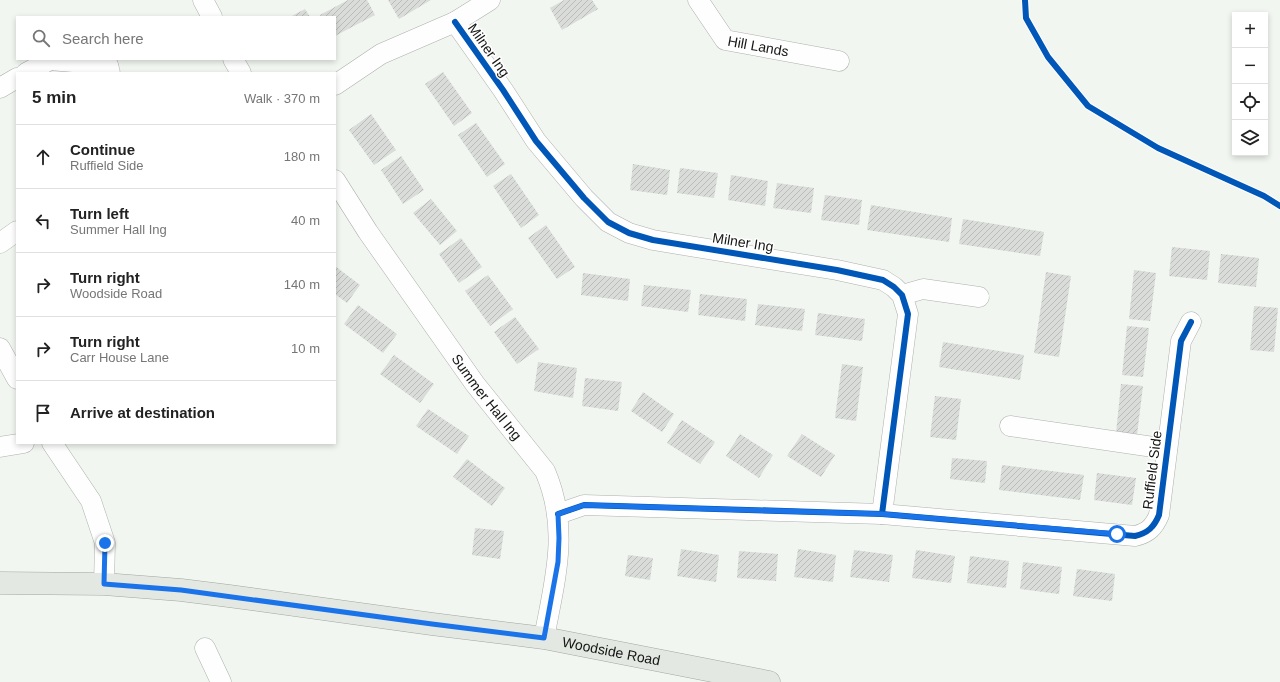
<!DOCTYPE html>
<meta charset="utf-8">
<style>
body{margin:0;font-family:Helvetica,sans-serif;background:#f6f6f6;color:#222}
.controls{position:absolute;right:12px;top:12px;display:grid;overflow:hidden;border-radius:0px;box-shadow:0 2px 6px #0003}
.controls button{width:36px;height:36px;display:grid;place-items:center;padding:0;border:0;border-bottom:1px solid #e0e0e0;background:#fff;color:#222;font:20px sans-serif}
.stop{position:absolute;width:12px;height:12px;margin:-9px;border:3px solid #1a73e8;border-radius:50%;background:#fff}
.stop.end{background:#1a73e8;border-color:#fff;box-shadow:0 1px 4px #0008}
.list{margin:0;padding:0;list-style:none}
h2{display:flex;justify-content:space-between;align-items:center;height:52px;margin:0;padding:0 16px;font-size:17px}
h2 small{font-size:13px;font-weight:400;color:#767676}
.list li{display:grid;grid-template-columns:26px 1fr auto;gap:12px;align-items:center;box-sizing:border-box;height:64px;padding:0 16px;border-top:1px solid #e0e0e0}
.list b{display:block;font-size:15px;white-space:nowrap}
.list p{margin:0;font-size:13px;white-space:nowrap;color:#767676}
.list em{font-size:13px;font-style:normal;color:#767676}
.icon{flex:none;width:22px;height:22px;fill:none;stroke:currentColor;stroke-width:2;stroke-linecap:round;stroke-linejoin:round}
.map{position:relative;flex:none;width:1280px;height:682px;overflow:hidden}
.search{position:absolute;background:#fff;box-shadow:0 2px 6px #0003;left:16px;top:16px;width:320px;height:44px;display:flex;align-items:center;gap:10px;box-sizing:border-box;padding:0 14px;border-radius:0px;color:#767676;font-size:15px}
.panel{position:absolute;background:#fff;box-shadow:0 2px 6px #0003;left:16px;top:72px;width:320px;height:372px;border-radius:0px}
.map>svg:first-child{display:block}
</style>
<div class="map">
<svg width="1280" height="682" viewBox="0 0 1280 682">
<defs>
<pattern id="building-hatch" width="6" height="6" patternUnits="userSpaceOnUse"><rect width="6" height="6" fill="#d9dcd9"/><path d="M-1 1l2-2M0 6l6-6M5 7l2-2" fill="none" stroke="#b9bcb9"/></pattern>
</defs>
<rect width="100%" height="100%" fill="#f2f6f1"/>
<g fill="url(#building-hatch)">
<polygon points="348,0 367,0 375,15 335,36 335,17 321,17 320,15"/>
<polygon points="388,0 431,0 399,19"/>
<polygon points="564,0 592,0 598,9 562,30 550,8"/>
<polygon points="305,9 310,17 290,17"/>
<polygon points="443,72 472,113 454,126 425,84"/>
<polygon points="371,114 396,150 374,165 349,130"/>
<polygon points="476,123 505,164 487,177 458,135"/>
<polygon points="401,156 424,190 403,204 381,170"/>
<polygon points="633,164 670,170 667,195 630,190"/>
<polygon points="680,168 718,173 714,198 677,193"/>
<polygon points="511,174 539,215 521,228 493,186"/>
<polygon points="731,175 768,181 765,206 728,200"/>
<polygon points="777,183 814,188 811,213 773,208"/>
<polygon points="825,195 862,200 859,225 821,220"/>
<polygon points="431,199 457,231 440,245 413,213"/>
<polygon points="871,205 952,218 949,242 867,230"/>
<polygon points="963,219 1044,232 1040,256 959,244"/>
<polygon points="546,225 575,267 557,279 528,238"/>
<polygon points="461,238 482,267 459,283 439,254"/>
<polygon points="1172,247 1210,251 1207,280 1169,276"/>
<polygon points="1221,254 1259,258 1256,287 1218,283"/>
<polygon points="335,266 360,285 347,303 335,294"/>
<polygon points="1134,270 1156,273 1150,321 1129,319"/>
<polygon points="1046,272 1071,276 1059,357 1034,353"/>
<polygon points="583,273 630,279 628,301 581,295"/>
<polygon points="488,275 513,309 490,326 465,291"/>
<polygon points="644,285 691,290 688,312 641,306"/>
<polygon points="700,294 747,299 745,321 698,315"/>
<polygon points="758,304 805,309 802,331 755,325"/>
<polygon points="358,305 397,334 383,353 344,324"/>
<polygon points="1254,306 1278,308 1274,352 1250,350"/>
<polygon points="818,313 865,319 862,341 815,335"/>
<polygon points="515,317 539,349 517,364 494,332"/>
<polygon points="1127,326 1149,328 1143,377 1122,375"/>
<polygon points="943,342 1024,355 1020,380 939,367"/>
<polygon points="394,355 434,384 420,403 380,374"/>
<polygon points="538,362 577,368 573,398 534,391"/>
<polygon points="842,364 863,367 856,421 835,418"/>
<polygon points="585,378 622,382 618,411 582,406"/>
<polygon points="1121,384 1143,386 1137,435 1116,433"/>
<polygon points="643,392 674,414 662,432 631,411"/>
<polygon points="935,396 961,399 956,440 930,437"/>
<polygon points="428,409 469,436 457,454 416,426"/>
<polygon points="682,420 715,442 700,464 667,443"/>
<polygon points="740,434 773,455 759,478 726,456"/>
<polygon points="802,434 835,455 821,477 787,456"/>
<polygon points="952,458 987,461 985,483 950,479"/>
<polygon points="467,459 505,488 492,506 453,477"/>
<polygon points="1002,465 1084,475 1080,500 999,490"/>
<polygon points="1097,473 1136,478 1132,505 1094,500"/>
<polygon points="475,528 504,531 500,559 472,555"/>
<polygon points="681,549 719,555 716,582 677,576"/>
<polygon points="798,549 836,555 833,582 794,577"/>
<polygon points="854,550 893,555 889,582 850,577"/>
<polygon points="916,550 955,556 951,583 912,578"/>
<polygon points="739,551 778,554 776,581 737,578"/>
<polygon points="628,555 653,558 650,580 625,576"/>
<polygon points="970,556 1009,561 1006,588 967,583"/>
<polygon points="1023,562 1062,567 1059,594 1020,589"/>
<polygon points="1077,569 1115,574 1112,601 1073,596"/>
</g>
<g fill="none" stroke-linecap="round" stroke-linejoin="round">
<g stroke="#adb0ad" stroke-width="21">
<g id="street">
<polyline points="203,0 212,17"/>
<path id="s1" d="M698 0 725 40 839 61"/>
<polyline points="455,22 503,90 536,141 584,198 608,222 629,233 653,240 837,270 883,280 894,287 902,295 908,314 882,514"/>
<polyline points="233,59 241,73"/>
<polyline points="26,73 50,60 108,65 110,73"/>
<polyline points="335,85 381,54 455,22 490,0"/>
<polyline points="0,88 17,78"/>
<path id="s2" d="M335 180 368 232 475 384 545 471C570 529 555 579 544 638"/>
<polyline points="0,243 17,231"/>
<polyline points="902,295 923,289 979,297"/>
<polyline points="0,348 17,379"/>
<polyline points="1010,426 1167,449"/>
<polyline points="52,443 91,501 105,543 104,584"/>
<polyline points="0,447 24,443"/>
<path d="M558 514 584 505 882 514 1135 536C1148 533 1154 527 1159 515L1181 341 1191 322"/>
<polyline points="205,648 221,682"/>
</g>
</g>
<g stroke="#a0a89e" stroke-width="23">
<g id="primary">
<path id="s3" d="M0 583 104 584 181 590 229 596 432 624 544 638 769 682"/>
</g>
</g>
<use href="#street" stroke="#fdfefd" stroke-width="20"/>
<use href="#primary" stroke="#e4e8e3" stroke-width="22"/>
<g stroke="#fff" stroke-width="8">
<g id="cycleway">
<polyline points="1025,0 1026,18 1048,57 1088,106 1158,148 1264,196 1280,206"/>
<polyline points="455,22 503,90 536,141 584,198 608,222 629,233 653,240 837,270 883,280 894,287 902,295 908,314 882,514"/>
<path d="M558 514 584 505 882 514 1135 536C1148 533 1154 527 1159 515L1181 341 1191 322"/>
</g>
</g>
<use href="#cycleway" stroke="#0057b8" stroke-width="6"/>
</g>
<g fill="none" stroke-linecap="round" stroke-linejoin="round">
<polyline stroke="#1a73e8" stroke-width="5" points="105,543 104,584 181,590 432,624 544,638 558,562 559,538 558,514 584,505 882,514 1117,534"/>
</g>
<g text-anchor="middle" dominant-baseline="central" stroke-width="3" stroke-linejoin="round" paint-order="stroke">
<g font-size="14" fill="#141613" stroke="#fff">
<text stroke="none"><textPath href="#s1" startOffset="82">Hill Lands</textPath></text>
<text transform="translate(489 50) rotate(55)">Milner Ing</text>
<text transform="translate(743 242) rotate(9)">Milner Ing</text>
<text stroke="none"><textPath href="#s2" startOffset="265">Summer Hall Ing</textPath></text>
<text transform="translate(1152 470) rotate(-83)">Ruffield Side</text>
<text stroke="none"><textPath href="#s3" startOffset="616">Woodside Road</textPath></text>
</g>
</g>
</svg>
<div class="controls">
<button>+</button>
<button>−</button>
<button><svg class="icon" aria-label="locate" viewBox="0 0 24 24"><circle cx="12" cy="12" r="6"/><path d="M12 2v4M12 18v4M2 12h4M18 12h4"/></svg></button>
<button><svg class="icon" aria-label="layers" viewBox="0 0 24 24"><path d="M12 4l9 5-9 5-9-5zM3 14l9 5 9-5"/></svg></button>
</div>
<div class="stop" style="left:1117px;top:534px"></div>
<div class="stop end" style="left:105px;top:543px"></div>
<div class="search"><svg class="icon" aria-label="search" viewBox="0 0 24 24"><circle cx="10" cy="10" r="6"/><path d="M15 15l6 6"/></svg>Search here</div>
<section class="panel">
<h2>5 min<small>Walk · 370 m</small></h2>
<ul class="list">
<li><svg class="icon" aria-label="ahead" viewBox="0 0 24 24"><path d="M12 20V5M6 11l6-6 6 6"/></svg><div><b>Continue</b><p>Ruffield Side</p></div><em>180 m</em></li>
<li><svg class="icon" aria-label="left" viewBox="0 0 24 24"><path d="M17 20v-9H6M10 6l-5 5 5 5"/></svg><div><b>Turn left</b><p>Summer Hall Ing</p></div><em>40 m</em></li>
<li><svg class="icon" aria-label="right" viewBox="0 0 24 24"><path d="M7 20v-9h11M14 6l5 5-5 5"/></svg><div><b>Turn right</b><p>Woodside Road</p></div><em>140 m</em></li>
<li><svg class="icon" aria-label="right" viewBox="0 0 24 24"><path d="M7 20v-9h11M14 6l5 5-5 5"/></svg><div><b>Turn right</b><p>Carr House Lane</p></div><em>10 m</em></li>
<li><svg class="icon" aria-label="arrive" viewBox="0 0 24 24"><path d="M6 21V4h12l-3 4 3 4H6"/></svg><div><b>Arrive at destination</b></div></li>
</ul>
</section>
</div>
